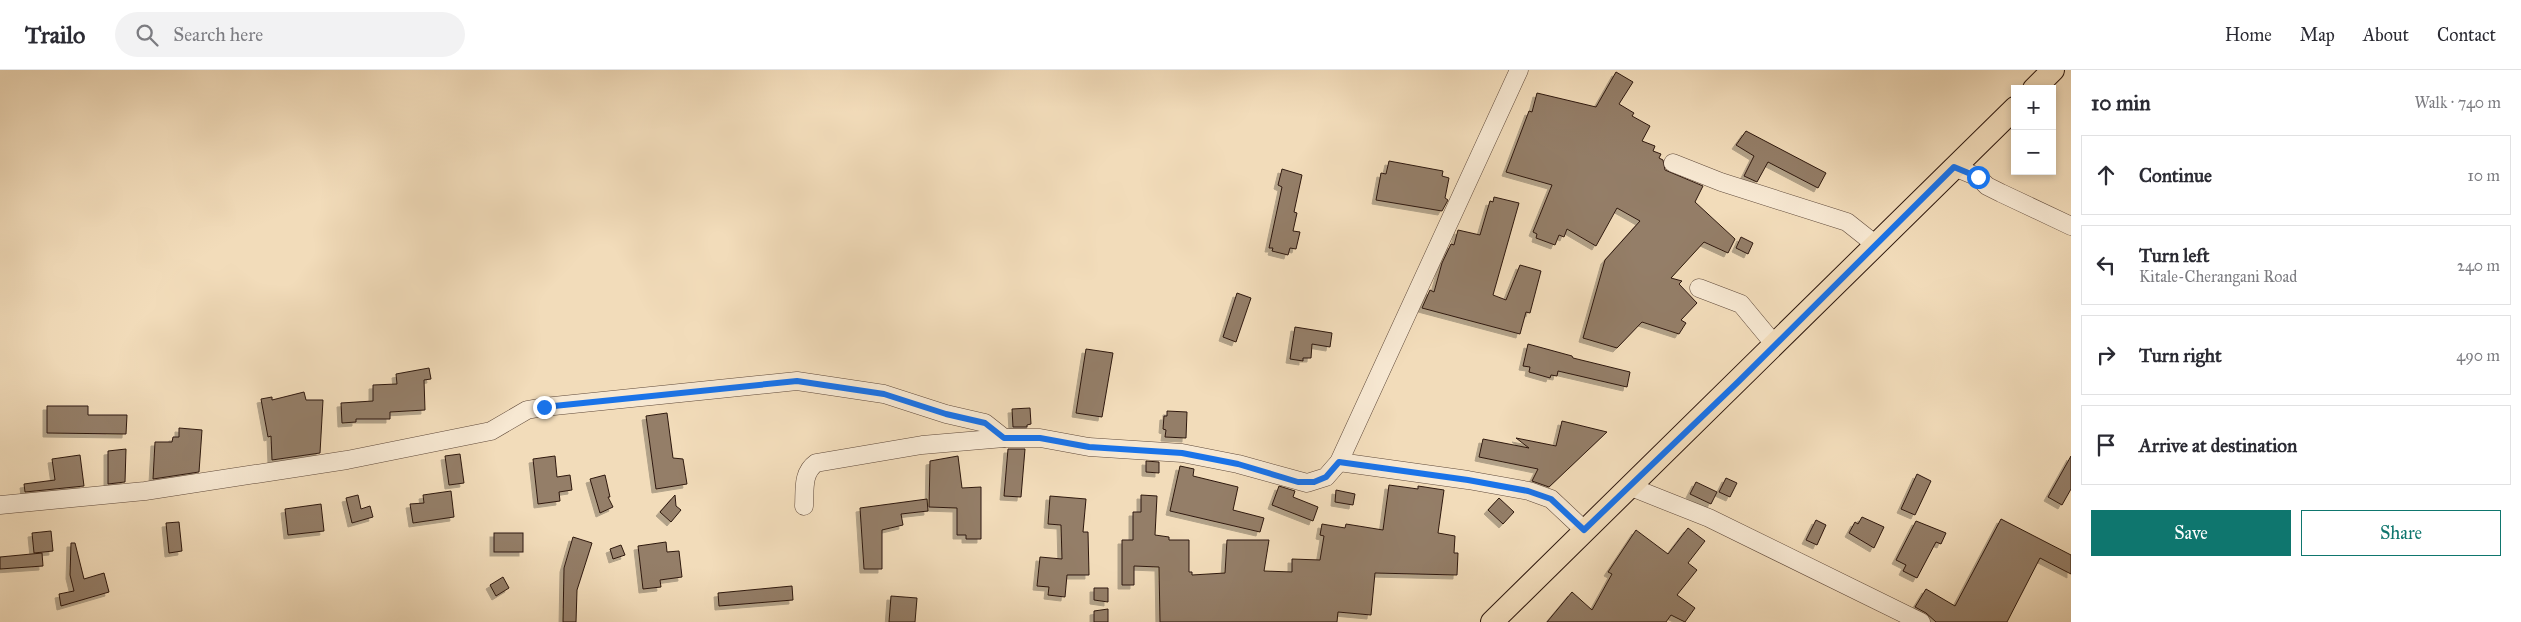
<!DOCTYPE html>
<meta charset="utf-8">
<style>
body{margin:0;font-family:"IM FELL Great Primer",serif;background:#f2f2f3;color:#2b2b33}
.controls{position:absolute;right:15px;top:15px;display:grid;overflow:hidden;border-radius:0px;box-shadow:0 2px 8px #0003}
.controls button{width:45px;height:45px;display:grid;place-items:center;padding:0;border:0;border-bottom:1px solid #e1e1e2;background:#fff;color:#2b2b33;font:25px sans-serif}
.stop{position:absolute;width:15px;height:15px;margin:-11px;border:4px solid #1a73e8;border-radius:50%;background:#fff}
.stop.end{background:#1a73e8;border-color:#fff;box-shadow:0 1px 5px #0008}
.list{margin:0;padding:0;list-style:none}
h2{display:flex;justify-content:space-between;align-items:center;height:65px;margin:0;padding:0 20px;font-size:21px}
h2 small{font-size:16px;font-weight:400;color:#7c7c81}
.list li{display:grid;grid-template-columns:32px 1fr auto;gap:15px;align-items:center;box-sizing:border-box;height:80px;margin:0 10px 10px;padding:0 10px;border:1px solid #e1e1e2;border-radius:0px}
.list b{display:block;font-size:19px;white-space:nowrap}
.list p{margin:0;font-size:16px;white-space:nowrap;color:#7c7c81}
.list em{font-size:16px;font-style:normal;color:#7c7c81}
.actions{display:flex;gap:10px;padding:15px 20px}
.actions a{flex:1;padding:11px 0;border:1px solid #0f766e;border-radius:0px;text-align:center;font-size:18px;color:#0f766e}
.actions .main{background:#0f766e;color:#fff}
.icon{flex:none;width:28px;height:28px;fill:none;stroke:currentColor;stroke-width:2;stroke-linecap:round;stroke-linejoin:round}
.map{position:relative;flex:none;width:2071px;height:552px;overflow:hidden}
header{display:flex;align-items:center;gap:30px;box-sizing:border-box;height:70px;padding:0 25px;background:#fff;border-bottom:1px solid #e1e1e2}
header strong{font-size:24px}
nav{display:flex;gap:28px;margin-inline-start:auto;font-size:18px}
.search{width:350px;height:45px;background:#f2f2f3;display:flex;align-items:center;gap:12px;box-sizing:border-box;padding:0 18px;border-radius:28px;color:#7c7c81;font-size:19px}
main{display:flex}
aside{flex:1;background:#fff}
.map>svg:first-child{display:block}
</style>
<header>
<strong>Trailo</strong>
<div class="search"><svg class="icon" aria-label="search" viewBox="0 0 24 24"><circle cx="10" cy="10" r="6"/><path d="M15 15l6 6"/></svg>Search here</div>
<nav><a>Home</a><a>Map</a><a>About</a><a>Contact</a></nav>
</header>
<main>
<div class="map">
<svg width="2071" height="552" viewBox="0 0 2071 552">
<defs>
<filter id="shadow"><feDropShadow dx="-4" dy="4" stdDeviation="0" flood-color="#0004"/></filter>
</defs>
<rect width="100%" height="100%" fill="#f2dcba"/>
<filter id="stains"><feTurbulence type="fractalNoise" baseFrequency=".004" numOctaves="4"/><feColorMatrix values="0 0 0 0 .2 0 0 0 0 .09 0 0 0 0 .02 0 0 0 .5 -.17"/></filter>
<radialGradient id="worn" r=".72"><stop offset=".6" stop-color="#630" stop-opacity="0"/><stop offset="1" stop-color="#630" stop-opacity=".3"/></radialGradient>
<g fill="#947e68" stroke="#2e180f" filter="url(#shadow)">
<polygon points="1616,2 1633,12 1619,34 1634,43 1632,46 1650,56 1642,71 1655,76 1653,81 1661,84 1659,88 1663,90 1665,100 1703,116 1695,132 1735,169 1728,183 1704,172 1671,208 1682,211 1679,214 1697,233 1681,250 1686,253 1679,264 1642,252 1617,278 1583,268 1605,190 1640,151 1617,138 1596,176 1567,159 1564,167 1559,165 1555,175 1536,168 1537,164 1533,162 1552,115 1506,102 1529,41 1532,42 1537,23 1596,37"/>
<polygon points="1746,61 1826,103 1818,118 1768,92 1757,112 1744,106 1754,86 1736,75"/>
<polygon points="1389,91 1443,101 1442,106 1449,108 1445,128 1448,130 1442,141 1376,130 1381,103 1386,104"/>
<polygon points="1282,99 1302,105 1294,142 1297,143 1293,161 1300,162 1296,179 1290,178 1288,185 1272,181 1273,178 1269,178 1282,117 1278,115"/>
<polygon points="1494,127 1519,133 1493,225 1506,230 1520,195 1541,201 1530,243 1526,242 1520,264 1422,238 1430,220 1434,222 1442,193 1451,174 1454,175 1458,160 1480,165 1490,131 1493,132"/>
<polygon points="1741,167 1753,173 1748,184 1736,178"/>
<polygon points="1237,223 1251,228 1236,272 1223,267"/>
<polygon points="1295,257 1332,263 1330,277 1312,274 1311,288 1303,288 1303,291 1290,289"/>
<polygon points="1528,274 1572,286 1573,288 1630,302 1627,317 1558,301 1557,306 1551,305 1550,308 1529,302 1530,297 1523,296"/>
<polygon points="1086,279 1113,283 1102,347 1076,343"/>
<polygon points="429,298 431,309 424,310 425,340 390,342 390,349 356,349 356,352 342,353 341,333 373,331 373,315 397,314 396,304"/>
<polygon points="304,322 306,330 323,330 320,383 272,390 271,366 268,367 261,329 272,327 272,330"/>
<polygon points="47,336 88,336 88,345 127,345 126,364 47,363"/>
<polygon points="1030,338 1031,354 1027,355 1027,357 1013,357 1012,339"/>
<polygon points="1167,341 1187,342 1186,368 1165,367 1166,360 1163,359 1164,346 1167,346"/>
<polygon points="667,343 673,388 683,389 687,414 656,419 646,346"/>
<polygon points="1562,351 1607,362 1549,417 1532,411 1538,399 1479,387 1483,369 1529,378 1516,368 1556,376"/>
<polygon points="179,358 202,360 199,402 153,409 155,372 172,372 173,367 179,367"/>
<polygon points="126,379 125,412 108,414 108,381"/>
<polygon points="1008,379 1025,379 1021,427 1004,426"/>
<polygon points="460,384 464,413 449,415 445,386"/>
<polygon points="80,385 84,416 25,422 24,414 55,410 52,389"/>
<polygon points="555,386 557,407 570,405 572,420 559,422 560,431 538,434 533,389"/>
<polygon points="958,386 962,418 981,417 981,469 966,469 966,465 957,465 957,438 929,437 930,391"/>
<polygon points="2071,386 2071,419 2062,435 2048,427"/>
<polygon points="1146,391 1159,392 1159,403 1146,402"/>
<polygon points="1180,396 1194,399 1193,406 1238,417 1233,440 1264,448 1260,462 1170,441"/>
<polygon points="1917,404 1931,411 1915,445 1901,439"/>
<polygon points="605,405 610,427 608,427 613,437 600,443 590,409"/>
<polygon points="1726,408 1737,413 1730,427 1719,422"/>
<polygon points="1696,412 1717,422 1711,434 1690,424"/>
<polygon points="1389,415 1418,419 1418,416 1444,420 1438,463 1455,466 1454,483 1458,483 1457,505 1375,503 1371,545 1338,542 1337,552 1160,552 1159,497 1134,496 1134,515 1122,515 1122,470 1133,470 1133,442 1141,442 1141,425 1157,426 1155,465 1169,467 1169,470 1189,470 1189,502 1192,502 1192,505 1225,503 1227,470 1269,470 1264,501 1292,502 1292,489 1320,490 1324,466 1320,465 1322,454 1345,458 1346,454 1383,460"/>
<polygon points="1279,416 1295,421 1293,427 1318,437 1313,451 1272,435"/>
<polygon points="1336,420 1355,424 1353,435 1335,432"/>
<polygon points="451,421 454,447 413,453 410,434 424,433 423,425"/>
<polygon points="358,425 361,439 370,436 373,447 352,453 346,428"/>
<polygon points="675,425 676,436 681,440 671,452 660,442"/>
<polygon points="1050,426 1086,429 1083,462 1088,462 1089,505 1067,505 1065,527 1048,525 1049,517 1037,516 1040,487 1062,489 1061,455 1048,454"/>
<polygon points="1499,428 1514,442 1503,454 1488,440"/>
<polygon points="927,429 928,441 901,444 903,455 882,460 882,499 864,499 860,438"/>
<polygon points="321,434 324,461 288,465 285,439"/>
<polygon points="1862,447 1884,457 1874,478 1849,463 1855,452 1858,454"/>
<polygon points="2001,449 2071,485 2071,504 2040,488 2007,552 1936,552 1926,543 1915,537 1926,519 1955,536"/>
<polygon points="1816,450 1826,455 1817,475 1806,470"/>
<polygon points="1916,451 1946,463 1941,474 1936,472 1917,508 1903,501 1906,495 1896,490"/>
<polygon points="179,452 182,481 169,483 166,453"/>
<polygon points="1688,458 1705,471 1688,493 1697,500 1677,525 1695,538 1685,552 1671,545 1666,552 1547,552 1572,522 1592,540 1612,504 1608,502 1636,460 1668,484"/>
<polygon points="51,461 53,481 34,483 32,463"/>
<rect x="494" y="463" width="29" height="19"/>
<polygon points="573,467 592,473 577,520 576,552 563,552 564,498"/>
<polygon points="666,472 667,482 679,481 682,507 660,510 661,517 643,519 638,476"/>
<polygon points="71,473 75,473 84,509 104,503 109,522 61,536 59,524 74,521 70,505"/>
<polygon points="621,475 625,485 613,489 610,479"/>
<polygon points="42,483 43,496 0,499 0,487"/>
<polygon points="503,507 509,518 496,526 490,515"/>
<polygon points="792,516 793,530 719,536 718,523"/>
<polygon points="1094,518 1108,518 1108,532 1094,530"/>
<polygon points="891,526 917,528 915,552 889,552"/>
<polygon points="1108,539 1108,552 1094,552 1094,541"/>
</g>
<g fill="none" stroke-linecap="round" stroke-linejoin="round">
<g stroke="#5f493a" stroke-width="19">
<g id="minor">
<polyline points="1673,93 1721,112 1847,152 1876,175"/>
<polyline points="1954,97 1978,107 1987,116 2001,123 2071,156"/>
<polyline points="1699,218 1741,234 1775,275"/>
<polyline points="1339,392 1468,410 1529,421 1551,429 1584,460"/>
<polyline points="1631,417 1709,448 1921,552"/>
<polyline points="0,435 145,421 347,390 491,361 527,340 544,337 797,311 884,324 946,344 985,353 1004,368"/>
<path d="M804 436C805 420 802 403 816 393L922 375 1004 368H1040L1089 377 1182 383 1238 394 1307 413 1326 407 1339 392 1519 0"/>
</g>
</g>
<g stroke="#2e180f" stroke-width="24">
<g id="major">
<polyline points="2034,19 2053,0"/>
<polyline points="1492,552 2015,38"/>
</g>
</g>
<use href="#minor" stroke="#f7e8d2" stroke-width="18"/>
<use href="#major" stroke="#f2dcba" stroke-width="22"/>
</g>
<g fill="none" stroke-linecap="round" stroke-linejoin="round">
<polyline stroke="#1a73e8" stroke-width="6" points="544,337 797,311 884,324 946,344 985,353 1004,368 1040,368 1089,377 1182,383 1238,394 1298,412 1314,412 1326,407 1339,392 1468,410 1528,421 1551,429 1584,460 1738,312 1954,97 1978,107"/>
</g>
<rect width="100%" height="100%" filter="url(#stains)"/>
<rect width="100%" height="100%" fill="url(#worn)"/>
</svg>
<div class="controls">
<button>+</button>
<button>−</button>
</div>
<div class="stop" style="left:1978px;top:107px"></div>
<div class="stop end" style="left:544px;top:337px"></div>
</div>
<aside>
<h2>10 min<small>Walk · 740 m</small></h2>
<ul class="list">
<li><svg class="icon" aria-label="ahead" viewBox="0 0 24 24"><path d="M12 20V5M6 11l6-6 6 6"/></svg><div><b>Continue</b></div><em>10 m</em></li>
<li><svg class="icon" aria-label="left" viewBox="0 0 24 24"><path d="M17 20v-9H6M10 6l-5 5 5 5"/></svg><div><b>Turn left</b><p>Kitale-Cherangani Road</p></div><em>240 m</em></li>
<li><svg class="icon" aria-label="right" viewBox="0 0 24 24"><path d="M7 20v-9h11M14 6l5 5-5 5"/></svg><div><b>Turn right</b></div><em>490 m</em></li>
<li><svg class="icon" aria-label="arrive" viewBox="0 0 24 24"><path d="M6 21V4h12l-3 4 3 4H6"/></svg><div><b>Arrive at destination</b></div></li>
</ul>
<div class="actions"><a class="main">Save</a><a>Share</a></div>
</aside>
</main>
